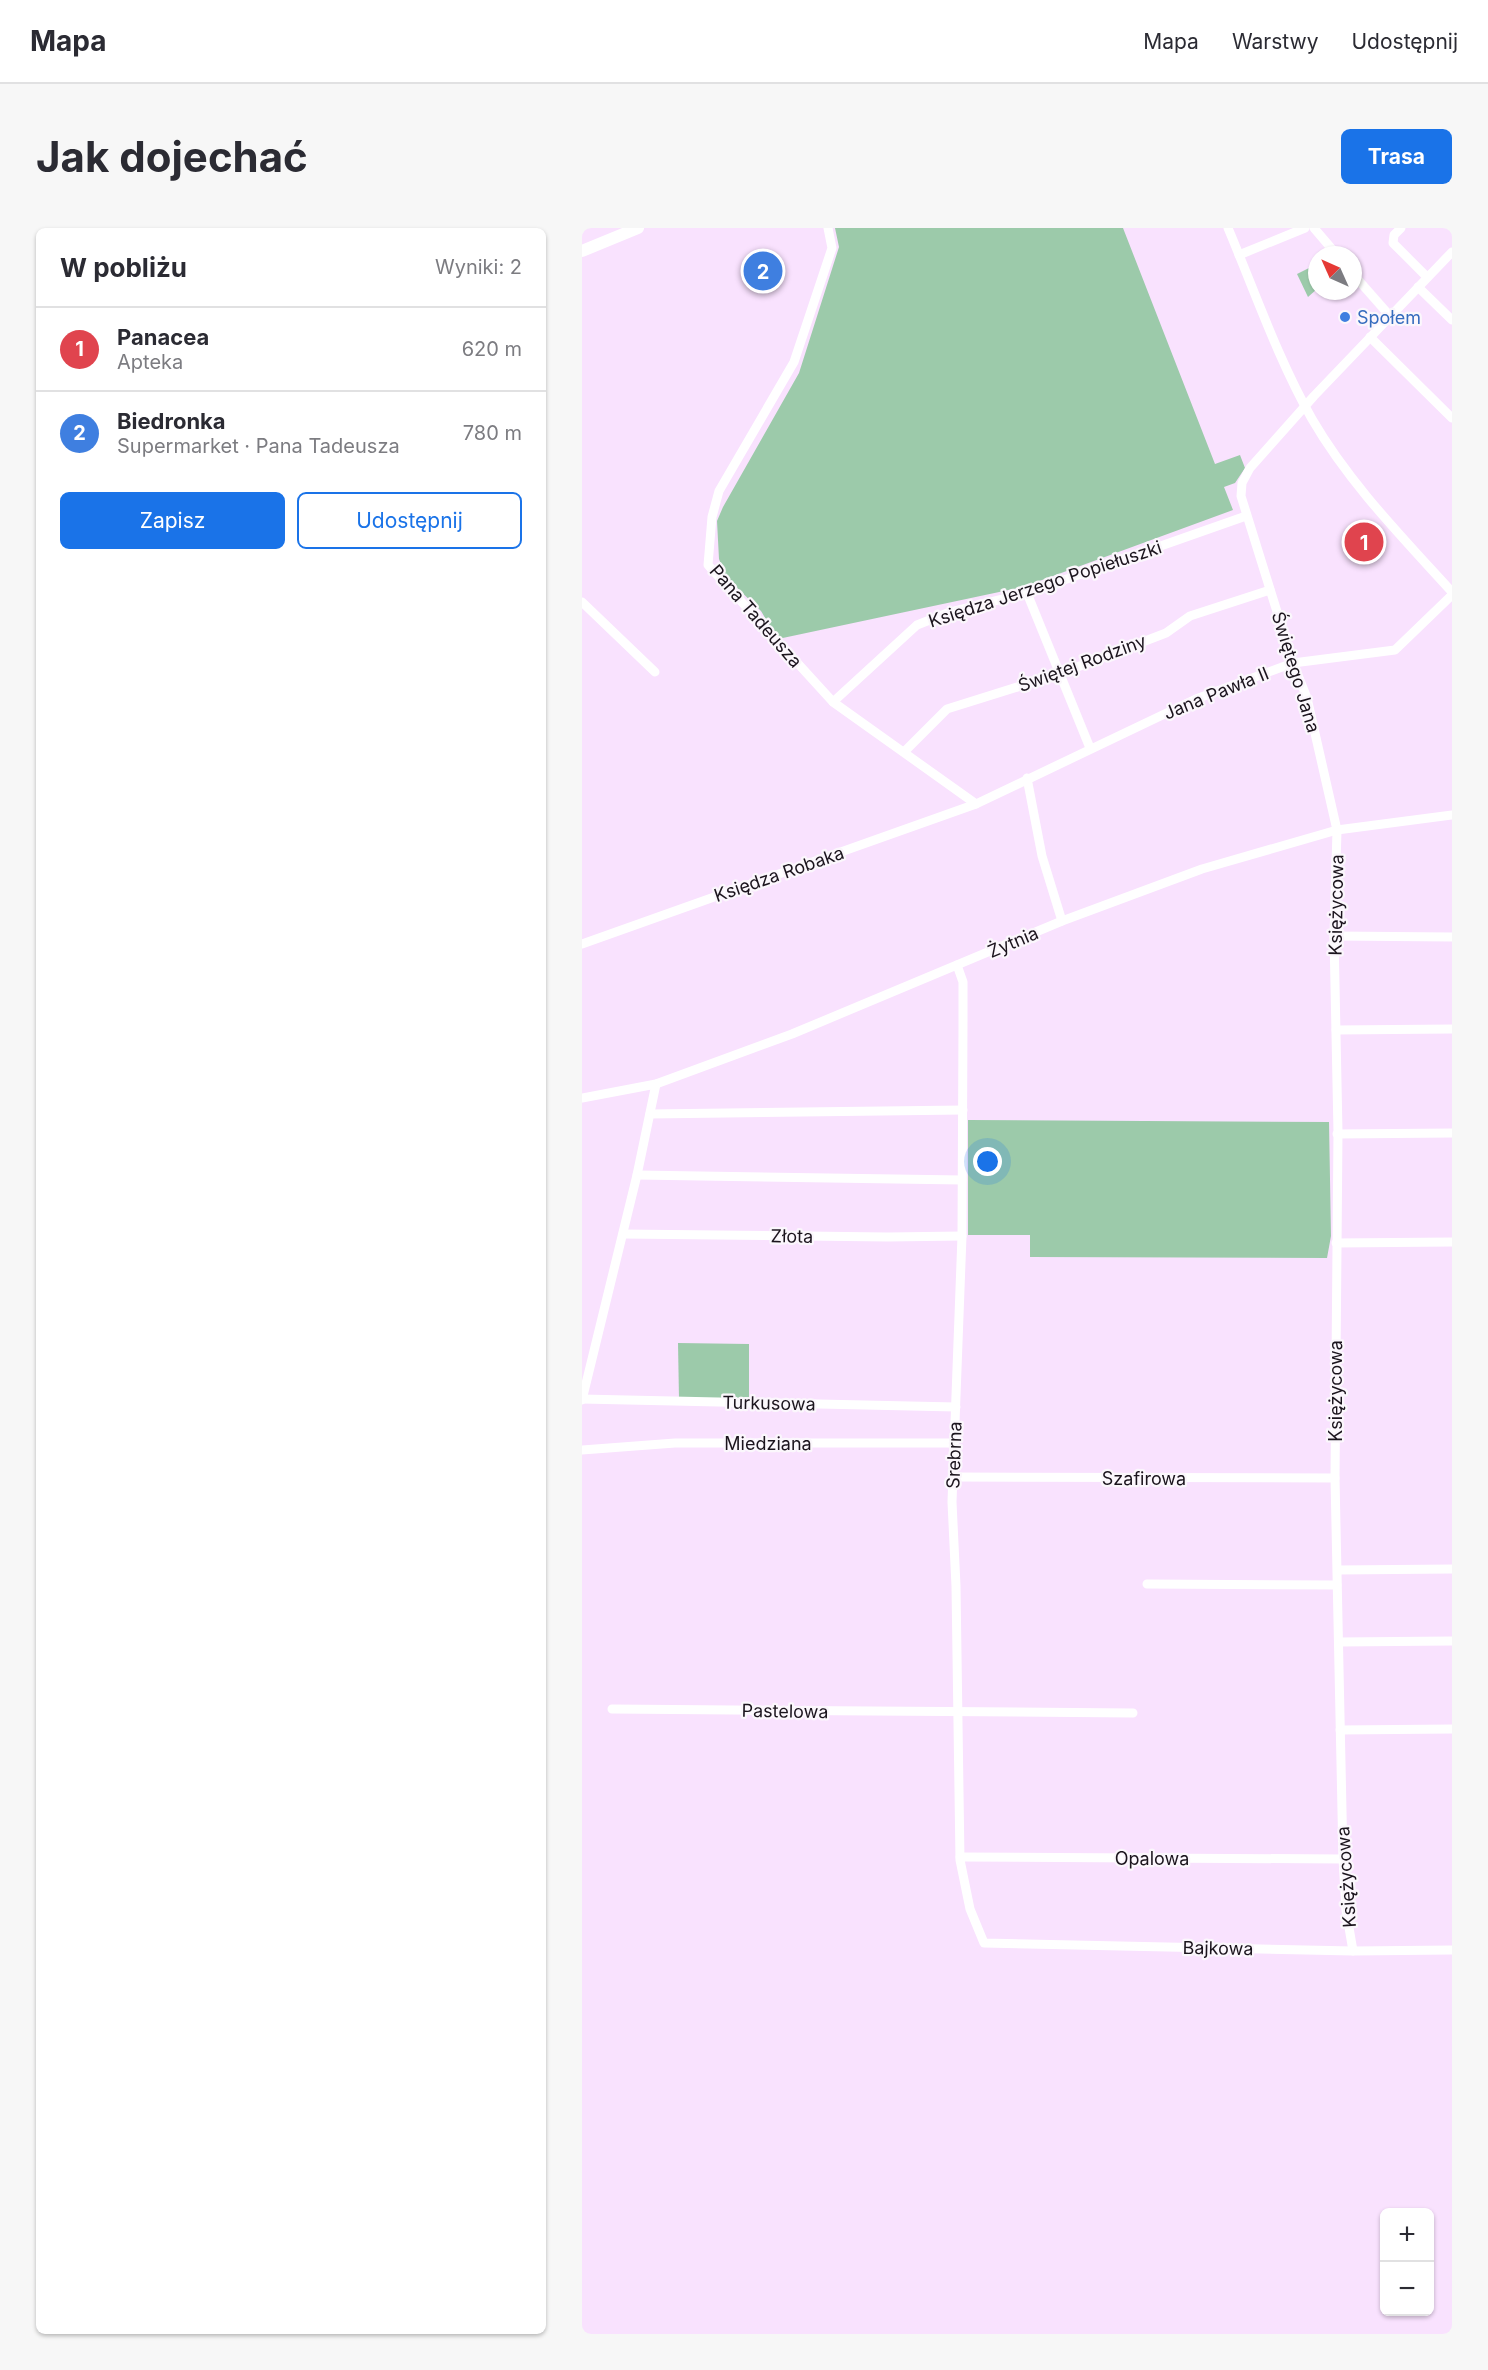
<!DOCTYPE html>
<html lang="pl">
<meta charset="utf-8">
<style>
body{margin:0;font-family:Inter,sans-serif;background:#f7f7f7;color:#2b2b33}
.controls{position:absolute;right:18px;bottom:18px;display:grid;overflow:hidden;border-radius:9px;box-shadow:0 2px 4px #0004}
.controls button{width:54px;height:54px;display:grid;place-items:center;padding:0;border:0;border-bottom:2px solid #e1e1e2;background:#fff;color:#2b2b33;font:30px sans-serif}
.compass{position:absolute;left:726px;top:18px;width:54px;height:54px;border-radius:50%;background:#fff;box-shadow:0 2px 4px #0004;rotate:315deg}
.you{position:absolute;left:406px;top:934px;width:21px;height:21px;margin:-15px;border:4px solid #fff;border-radius:50%;background:#1a73e8;box-shadow:0 0 0 9px #1a73e833}
.badge{display:grid;place-items:center;width:39px;height:39px;border-radius:50%;background:#1a73e8;color:#fff;font-size:20px;font-weight:700}
.pin{position:absolute;translate:-50% -50%;border:3px solid #fff;box-shadow:0 2px 6px #0006}
.list{margin:0;padding:0;list-style:none}
h2{display:flex;justify-content:space-between;align-items:center;height:78px;margin:0;padding:0 24px;font-size:26px}
h2 small{font-size:20px;font-weight:400;color:#7c7c81}
.list li{display:grid;grid-template-columns:39px 1fr auto;gap:18px;align-items:center;box-sizing:border-box;height:84px;padding:0 24px;border-top:2px solid #e1e1e2}
.list b{display:block;font-size:22px;white-space:nowrap}
.list p{margin:0;font-size:20px;white-space:nowrap;color:#7c7c81}
.list em{font-size:20px;font-style:normal;color:#7c7c81}
.actions{display:flex;gap:12px;padding:18px 24px}
.actions a{flex:1;padding:14px 0;border:2px solid #1a73e8;border-radius:9px;text-align:center;font-size:21px;color:#1a73e8}
.actions .main{background:#1a73e8;color:#fff}
.map{position:relative;flex:none;width:870px;height:2106px;overflow:hidden;border-radius:9px}
header{display:flex;align-items:center;gap:36px;box-sizing:border-box;height:84px;padding:0 30px;background:#fff;border-bottom:2px solid #e1e1e2}
header strong{font-size:28px}
nav{display:flex;gap:33px;margin-inline-start:auto;font-size:21px}
.intro{display:flex;align-items:center;justify-content:space-between;box-sizing:border-box;height:144px;padding:0 36px}
h1{margin:0;font-size:42px}
.button{padding:15px 27px;border-radius:9px;background:#1a73e8;color:#fff;font-size:21px;font-weight:700}
main{display:flex;gap:36px;padding:0 36px}
aside{flex:1;background:#fff;border-radius:9px;box-shadow:0 2px 4px #0004}
.map>svg:first-child{display:block}
</style>
<header>
<strong>Mapa</strong>
<nav><a>Mapa</a><a>Warstwy</a><a>Udostępnij</a></nav>
</header>
<div class="intro"><h1>Jak dojechać</h1><a class="button">Trasa</a></div>
<main>
<aside>
<h2>W pobliżu<small>Wyniki: 2</small></h2>
<ul class="list">
<li><span class="badge" style="background:#e0444e">1</span><div><b>Panacea</b><p>Apteka</p></div><em>620 m</em></li>
<li><span class="badge" style="background:#3f7fe0">2</span><div><b>Biedronka</b><p>Supermarket · Pana Tadeusza</p></div><em>780 m</em></li>
</ul>
<div class="actions"><a class="main">Zapisz</a><a>Udostępnij</a></div>
</aside>
<div class="map">
<svg width="870" height="2106" viewBox="0 0 870 2106">
<rect width="100%" height="100%" fill="#f9e2fe"/>
<g fill="#9ccaaa">
<polygon points="253,0 541,0 633,236 658,227 663,240 653,255 642,259 651,282 441,359 196,411 179,383 144,349 137,331 135,293 141,279 217,145 257,19"/>
<polygon points="735,36 735,61 726,69 715,46"/>
<polygon points="386,892 747,894 749,1008 745,1030 448,1029 448,1007 386,1007"/>
<polygon points="96,1115 167,1116 167,1172 97,1171"/>
</g>
<g fill="none" stroke-linecap="round" stroke-linejoin="round">
<g stroke="#fff" stroke-width="9">
<polyline points="246,0 250,20 212,134 137,263 130,289 126,337 251,474 394,576"/>
<path d="M646 0C673 64 696 131 730 191 767 255 821 310 870 364"/>
<polyline points="732,0 755,27"/>
<polyline points="819,0 812,7 811,15 845,49"/>
<polyline points="657,27 723,0"/>
<polyline points="771,46 808,88"/>
<polyline points="836,59 870,92"/>
<polyline points="788,109 870,190"/>
<polyline points="445,365 508,520"/>
<polyline points="0,374 73,444"/>
<polyline points="251,474 335,397 368,384 445,365 664,288"/>
<polyline points="322,524 365,481 477,446 584,405 608,388 688,362"/>
<polyline points="445,550 460,628 480,693"/>
<polyline points="752,708 870,709"/>
<polyline points="0,716 394,576 614,471 711,435 813,422 870,367"/>
<polyline points="375,737 381,754 381,794 380,1008 370,1274 374,1358 378,1632 388,1681 402,1715 771,1723 870,1722"/>
<polyline points="754,802 870,801"/>
<polyline points="0,870 74,856 210,806 480,693 620,641 755,602 870,587"/>
<polyline points="68,886 381,882"/>
<polyline points="755,906 870,905"/>
<polyline points="55,947 380,952"/>
<polyline points="41,1006 306,1009 380,1008"/>
<polyline points="754,1015 870,1014"/>
<polyline points="0,1171 374,1179"/>
<polyline points="0,1172 55,947 74,856"/>
<polyline points="0,1222 93,1215 372,1215"/>
<polyline points="372,1249 753,1250"/>
<polyline points="756,1342 870,1341"/>
<polyline points="565,1356 755,1357"/>
<polyline points="758,1414 870,1413"/>
<polyline points="30,1481 551,1485"/>
<polyline points="758,1502 870,1501"/>
<polyline points="378,1629 761,1631"/>
<polyline points="771,1723 764,1682 761,1631 753,1250 756,904 752,708 755,602 725,470 711,435 659,268 660,255 668,240 732,168 870,24"/>
</g>
<polyline stroke="#fff" stroke-width="12" points="0,23 56,0"/>
</g>
<circle fill="#3f7fe0" stroke="#fbf7fc" stroke-width="2" cx="763" cy="89" r="6"/>
<g text-anchor="middle" dominant-baseline="central" stroke-width="4.5" stroke-linejoin="round" paint-order="stroke">
<g font-size="18" fill="#366cbe" stroke="#fbf7fc" text-anchor="start">
<text x="775" y="89">Społem</text>
</g>
<g font-size="18" fill="#1b141d" stroke="#fbf7fc">
<text transform="translate(463 356) rotate(-18)">Księdza Jerzego Popiełuszki</text>
<text transform="translate(174 388) rotate(49)">Pana Tadeusza</text>
<text transform="translate(500 435) rotate(-20)">Świętej Rodziny</text>
<text transform="translate(714 444) rotate(73)">Świętego Jana</text>
<text transform="translate(634 465) rotate(-22)">Jana Pawła II</text>
<text transform="translate(197 646) rotate(-19)">Księdza Robaka</text>
<text transform="translate(754 677) rotate(-89)">Księżycowa</text>
<text transform="translate(431 714) rotate(-23)">Żytnia</text>
<text transform="translate(210 1008) rotate(1)">Złota</text>
<text transform="translate(753 1163) rotate(-90)">Księżycowa</text>
<text transform="translate(187 1175) rotate(1)">Turkusowa</text>
<text x="186" y="1215">Miedziana</text>
<text transform="translate(372 1227) rotate(-88)">Srebrna</text>
<text x="562" y="1250">Szafirowa</text>
<text transform="translate(203 1483) rotate(1)">Pastelowa</text>
<text x="570" y="1630">Opalowa</text>
<text transform="translate(764 1649) rotate(-94)">Księżycowa</text>
<text transform="translate(636 1720) rotate(1)">Bajkowa</text>
</g>
</g>
</svg>
<div class="controls">
<button>+</button>
<button>−</button>
</div>
<svg class="compass" viewBox="-18 -18 36 36"><path d="M0-13l5 13h-10z" fill="#e53935"/><path d="M0 13l5-13h-10z" fill="#7c7c81"/></svg>
<div class="you"></div>
<div class="pin badge" style="left:782px;top:314px;background:#e0444e">1</div>
<div class="pin badge" style="left:181px;top:43px;background:#3f7fe0">2</div>
</div>
</main>
